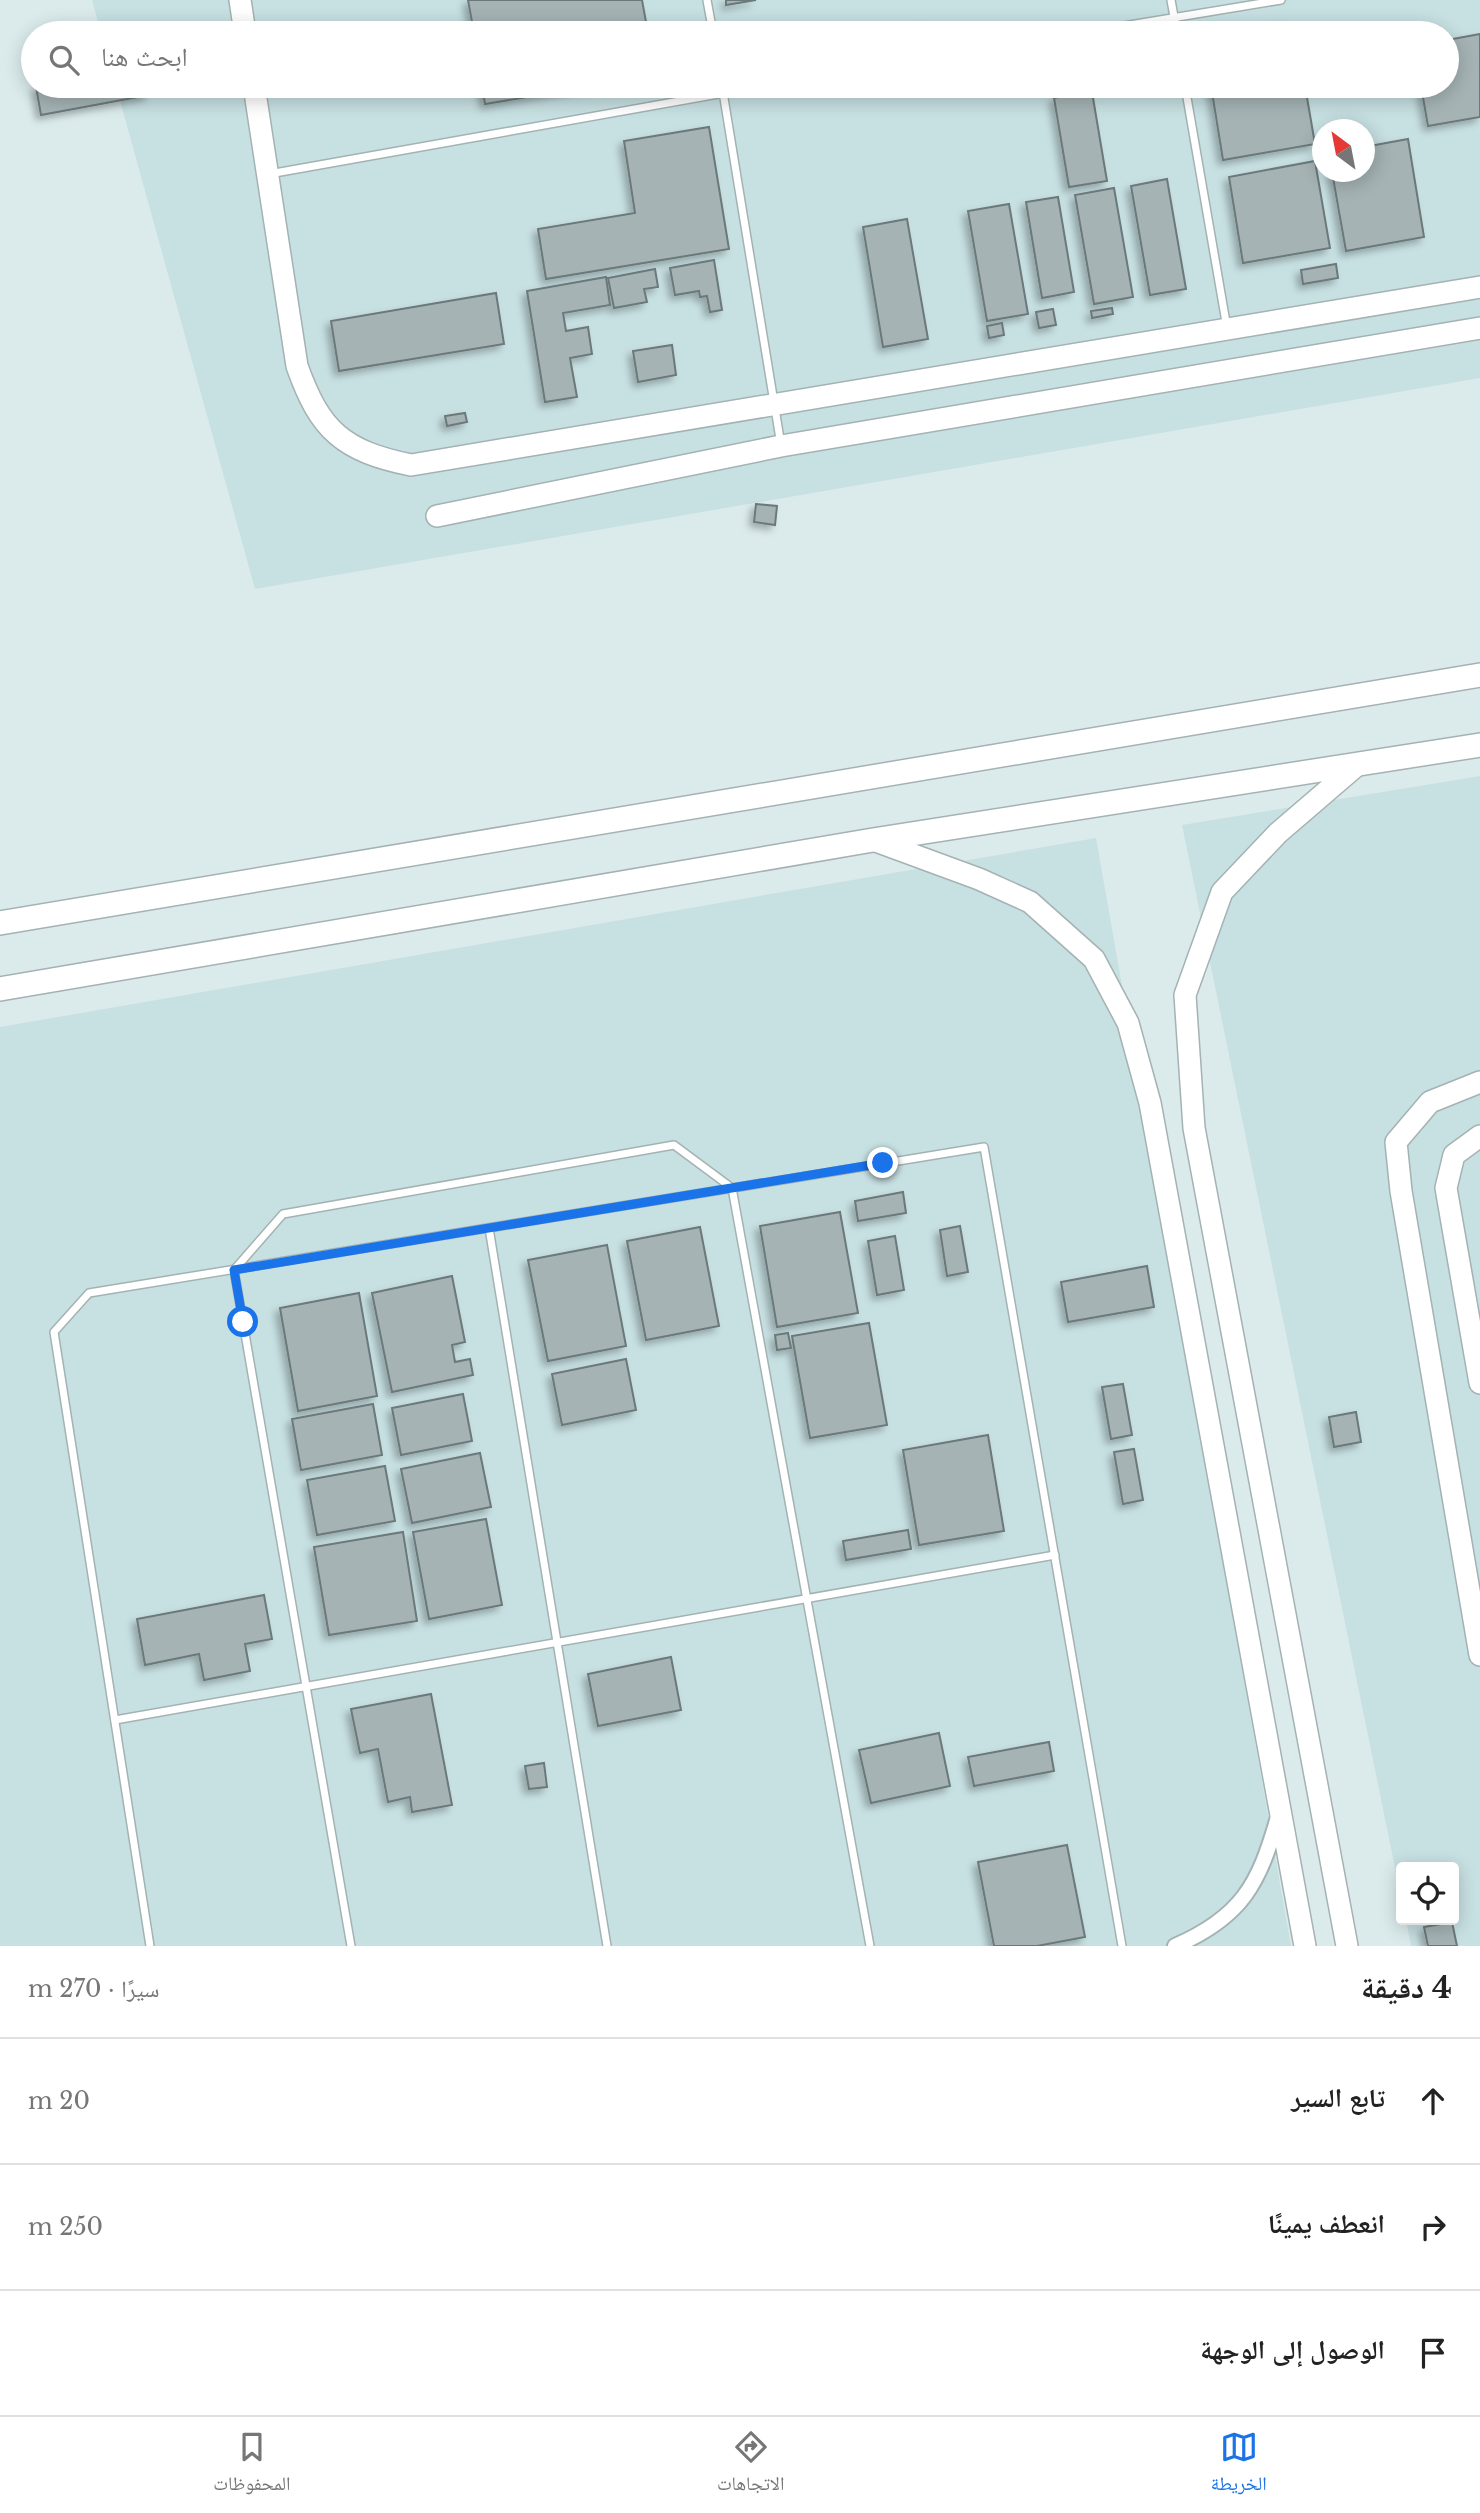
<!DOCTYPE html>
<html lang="ar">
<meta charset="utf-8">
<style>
body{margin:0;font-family:"Libre Baskerville","Noto Naskh Arabic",serif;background:#f6f6f6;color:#222;direction:rtl}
.controls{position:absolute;right:21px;bottom:21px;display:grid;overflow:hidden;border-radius:7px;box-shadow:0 4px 18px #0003}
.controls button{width:63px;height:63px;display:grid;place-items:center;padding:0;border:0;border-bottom:2px solid #e0e0e0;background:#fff;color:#222;font:35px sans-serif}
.compass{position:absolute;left:1312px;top:119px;width:63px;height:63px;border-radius:50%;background:#fff;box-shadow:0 4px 18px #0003;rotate:328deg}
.stop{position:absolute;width:21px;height:21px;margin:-16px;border:5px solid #1a73e8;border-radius:50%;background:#fff}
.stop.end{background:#1a73e8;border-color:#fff;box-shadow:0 2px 7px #0008}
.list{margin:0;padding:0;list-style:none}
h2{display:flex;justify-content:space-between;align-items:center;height:91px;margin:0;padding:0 28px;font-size:30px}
h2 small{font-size:23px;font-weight:400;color:#767676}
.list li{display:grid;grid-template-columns:46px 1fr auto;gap:21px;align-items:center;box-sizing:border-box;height:126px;padding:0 28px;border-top:2px solid #e0e0e0}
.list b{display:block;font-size:26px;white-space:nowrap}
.list em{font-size:23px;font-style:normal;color:#767676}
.icon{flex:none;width:38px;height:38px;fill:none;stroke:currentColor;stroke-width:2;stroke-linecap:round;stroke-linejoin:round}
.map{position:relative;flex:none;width:1480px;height:1946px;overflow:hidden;direction:ltr}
.search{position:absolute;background:#fff;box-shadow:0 4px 18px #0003;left:21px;right:21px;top:21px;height:77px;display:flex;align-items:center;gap:18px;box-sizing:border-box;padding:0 24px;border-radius:38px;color:#767676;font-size:26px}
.sheet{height:469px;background:#fff}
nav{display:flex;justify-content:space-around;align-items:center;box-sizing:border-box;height:98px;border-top:2px solid #e0e0e0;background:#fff;font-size:19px;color:#767676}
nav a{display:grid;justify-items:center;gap:4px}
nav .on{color:#1a73e8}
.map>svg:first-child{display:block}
</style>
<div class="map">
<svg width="1480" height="1946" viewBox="0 0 1480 1946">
<defs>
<filter id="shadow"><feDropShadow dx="-4.5" dy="4.5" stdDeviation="3.5" flood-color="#0004"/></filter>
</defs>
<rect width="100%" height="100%" fill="#dbebec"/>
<g fill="#c7e0e2" fill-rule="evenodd">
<path d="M92 0H1480V378L255 589 116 86H1447V33H101ZM1322 130H1364V172H1322Z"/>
<polygon points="1480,776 1480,1946 1411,1946 1406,1920 1454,1920 1454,1867 1401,1867 1401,1897 1182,825"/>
<polygon points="1096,838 1291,1946 0,1946 0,1027"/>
</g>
<g fill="#a5b3b5" stroke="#6c797a" stroke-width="2" filter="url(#shadow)">
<polygon points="468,0 642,0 648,33 474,33"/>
<polygon points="726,0 756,0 726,5"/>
<polygon points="1285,22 1287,33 1251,33 1250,28"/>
<polygon points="929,23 931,33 911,33 910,26"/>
<polygon points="1480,34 1480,117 1428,126 1421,86 1447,86 1447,40"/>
<polygon points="45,86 147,86 149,95 41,115 36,87"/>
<polygon points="482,86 595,86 485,104"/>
<polygon points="1063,86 1091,86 1107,181 1069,187 1054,98 1064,96"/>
<polygon points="1211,86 1305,86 1315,144 1223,160"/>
<polygon points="709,127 729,249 546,279 538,229 635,213 624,141"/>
<polygon points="1408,139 1424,237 1346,251 1332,172 1364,172 1364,147"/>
<polygon points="1315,161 1330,248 1243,263 1229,177"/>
<polygon points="1167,179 1186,289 1150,295 1131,186"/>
<polygon points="1114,188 1133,297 1094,304 1075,195"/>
<polygon points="1058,197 1074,292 1042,298 1026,202"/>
<polygon points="1009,204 1028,314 987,321 968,211"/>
<polygon points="907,219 928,339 883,347 863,227"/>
<polygon points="714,260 722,310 710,312 707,296 700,297 699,291 675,295 670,268"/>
<polygon points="1336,264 1338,278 1303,284 1301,270"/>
<polygon points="655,269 658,287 644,289 647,302 614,308 608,278"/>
<polygon points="606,277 610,305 563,313 566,331 588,327 592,354 570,358 577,397 545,402 527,291"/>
<polygon points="496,293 504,344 339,371 331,321"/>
<polygon points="1112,308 1113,314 1092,318 1091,311"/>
<polygon points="1053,309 1056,325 1039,328 1036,312"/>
<polygon points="1002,323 1004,335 989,338 987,326"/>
<polygon points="672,345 676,375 638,382 633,351"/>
<polygon points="465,413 467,422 447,426 445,416"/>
<polygon points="756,504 777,506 775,525 754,522"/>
<polygon points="903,1192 906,1213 858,1221 855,1201"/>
<polygon points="840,1212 858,1313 777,1327 760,1226"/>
<polygon points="960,1226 968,1272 947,1276 940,1230"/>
<polygon points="700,1227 719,1326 646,1340 627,1241"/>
<polygon points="895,1236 904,1290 877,1295 868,1241"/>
<polygon points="607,1245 626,1346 548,1361 528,1260"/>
<polygon points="1147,1266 1154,1307 1068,1322 1061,1282"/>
<polygon points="452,1276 465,1342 452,1345 455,1362 470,1359 473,1375 392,1392 372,1293"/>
<polygon points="359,1293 377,1396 298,1411 280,1308"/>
<polygon points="869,1323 887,1425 810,1438 792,1336"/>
<polygon points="788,1333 791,1348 777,1350 775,1335"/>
<polygon points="626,1359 636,1410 562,1425 552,1374"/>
<polygon points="1123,1384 1132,1435 1111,1439 1102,1387"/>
<polygon points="463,1394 472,1441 401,1455 392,1408"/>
<polygon points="373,1404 382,1455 301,1470 292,1419"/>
<polygon points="1356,1412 1361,1442 1334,1447 1329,1417"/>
<polygon points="988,1435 1004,1531 919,1545 903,1450"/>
<polygon points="1134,1449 1143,1500 1123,1504 1114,1452"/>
<polygon points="480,1453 491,1507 412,1523 401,1469"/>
<polygon points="385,1466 395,1521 317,1535 307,1480"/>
<polygon points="486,1519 502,1605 429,1619 413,1532"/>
<polygon points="908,1530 911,1549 846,1560 843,1541"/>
<polygon points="403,1532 417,1621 329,1635 314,1547"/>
<polygon points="264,1595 272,1639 245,1644 250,1671 204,1680 199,1654 145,1665 137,1619"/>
<polygon points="671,1657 681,1710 598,1726 588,1674"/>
<polygon points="431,1694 452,1805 412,1812 410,1797 388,1802 378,1749 360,1753 351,1709"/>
<polygon points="939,1733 950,1786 871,1803 859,1750"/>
<polygon points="1049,1742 1054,1771 974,1786 968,1757"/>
<polygon points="544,1763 547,1787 529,1789 525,1766"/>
<polygon points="1067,1845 1085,1937 1037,1946 994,1946 978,1862"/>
<polygon points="1452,1922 1457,1946 1428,1946 1424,1927"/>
</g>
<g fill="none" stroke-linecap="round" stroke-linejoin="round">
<g stroke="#a4b2b3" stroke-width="10">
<g id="lane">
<polyline points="707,0 713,33"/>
<polyline points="1171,0 1177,33"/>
<polyline points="1081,33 1281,0"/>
<polyline points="722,86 781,445"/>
<polyline points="1185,86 1227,328"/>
<polyline points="269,174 764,86"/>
<polyline points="489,1228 607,1946"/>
<polyline points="115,1720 1055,1555"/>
<polyline points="150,1946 54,1332 89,1293 984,1147 1122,1946"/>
<polyline points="351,1946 234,1270 283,1214 674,1145 732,1188 870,1946"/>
</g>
</g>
<g stroke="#a4b2b3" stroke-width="18">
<path id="street" d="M1175 1946C1242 1917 1259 1884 1278 1817"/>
</g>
<g stroke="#a4b2b3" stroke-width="24">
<g id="secondary">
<polyline points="240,0 245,33"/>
<path d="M254 86 297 366C320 431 343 451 411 465L1480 287"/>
<polyline points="437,516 781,446 1480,328"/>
<polyline points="873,840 979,879 1030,902 1094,959 1128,1023 1150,1103 1305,1946"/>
<polyline points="1480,1082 1430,1102 1396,1142 1401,1191 1480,1655"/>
<polyline points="1480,1136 1454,1155 1446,1188 1480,1383"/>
<polyline points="1347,1946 1194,1128 1185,995 1222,892 1278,833 1356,766"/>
</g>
</g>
<g stroke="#a4b2b3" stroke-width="26">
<g id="primary">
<polyline points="0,923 1480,675"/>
<polyline points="0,989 873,840 1480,745"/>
</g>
</g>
<use href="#lane" stroke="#fff" stroke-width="7"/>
<use href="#street" stroke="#fff" stroke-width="14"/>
<use href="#secondary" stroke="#fff" stroke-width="21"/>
<use href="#primary" stroke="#fff" stroke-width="23"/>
</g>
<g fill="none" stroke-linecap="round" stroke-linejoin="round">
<polyline stroke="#1a73e8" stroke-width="9" points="243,1322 234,1270 883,1163"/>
</g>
</svg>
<div class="controls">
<button><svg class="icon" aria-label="locate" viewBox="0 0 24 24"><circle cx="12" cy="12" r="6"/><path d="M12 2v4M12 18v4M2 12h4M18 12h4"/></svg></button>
</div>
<svg class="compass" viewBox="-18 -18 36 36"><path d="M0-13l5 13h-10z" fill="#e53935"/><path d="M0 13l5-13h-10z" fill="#767676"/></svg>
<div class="stop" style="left:243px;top:1322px"></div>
<div class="stop end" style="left:883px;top:1163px"></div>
<div class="search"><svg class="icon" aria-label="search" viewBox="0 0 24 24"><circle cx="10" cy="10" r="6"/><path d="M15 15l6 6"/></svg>ابحث هنا</div>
</div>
<section class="sheet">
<h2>4 دقيقة<small>سيرًا · 270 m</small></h2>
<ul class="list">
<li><svg class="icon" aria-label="ahead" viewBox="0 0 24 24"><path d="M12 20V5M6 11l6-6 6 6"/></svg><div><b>تابع السير</b></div><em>20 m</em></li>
<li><svg class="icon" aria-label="right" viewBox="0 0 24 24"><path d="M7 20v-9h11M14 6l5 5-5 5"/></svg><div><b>انعطف يمينًا</b></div><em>250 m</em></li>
<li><svg class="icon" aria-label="arrive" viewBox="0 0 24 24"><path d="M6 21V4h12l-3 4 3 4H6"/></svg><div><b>الوصول إلى الوجهة</b></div></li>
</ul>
</section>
<nav>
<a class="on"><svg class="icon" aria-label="map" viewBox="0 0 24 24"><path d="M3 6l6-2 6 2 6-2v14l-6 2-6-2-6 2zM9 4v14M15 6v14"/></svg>الخريطة</a>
<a><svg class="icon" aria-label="directions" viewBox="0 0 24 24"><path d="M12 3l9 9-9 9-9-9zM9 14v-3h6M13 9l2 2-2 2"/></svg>الاتجاهات</a>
<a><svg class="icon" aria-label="saved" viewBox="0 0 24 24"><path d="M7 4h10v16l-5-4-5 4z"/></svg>المحفوظات</a>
</nav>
